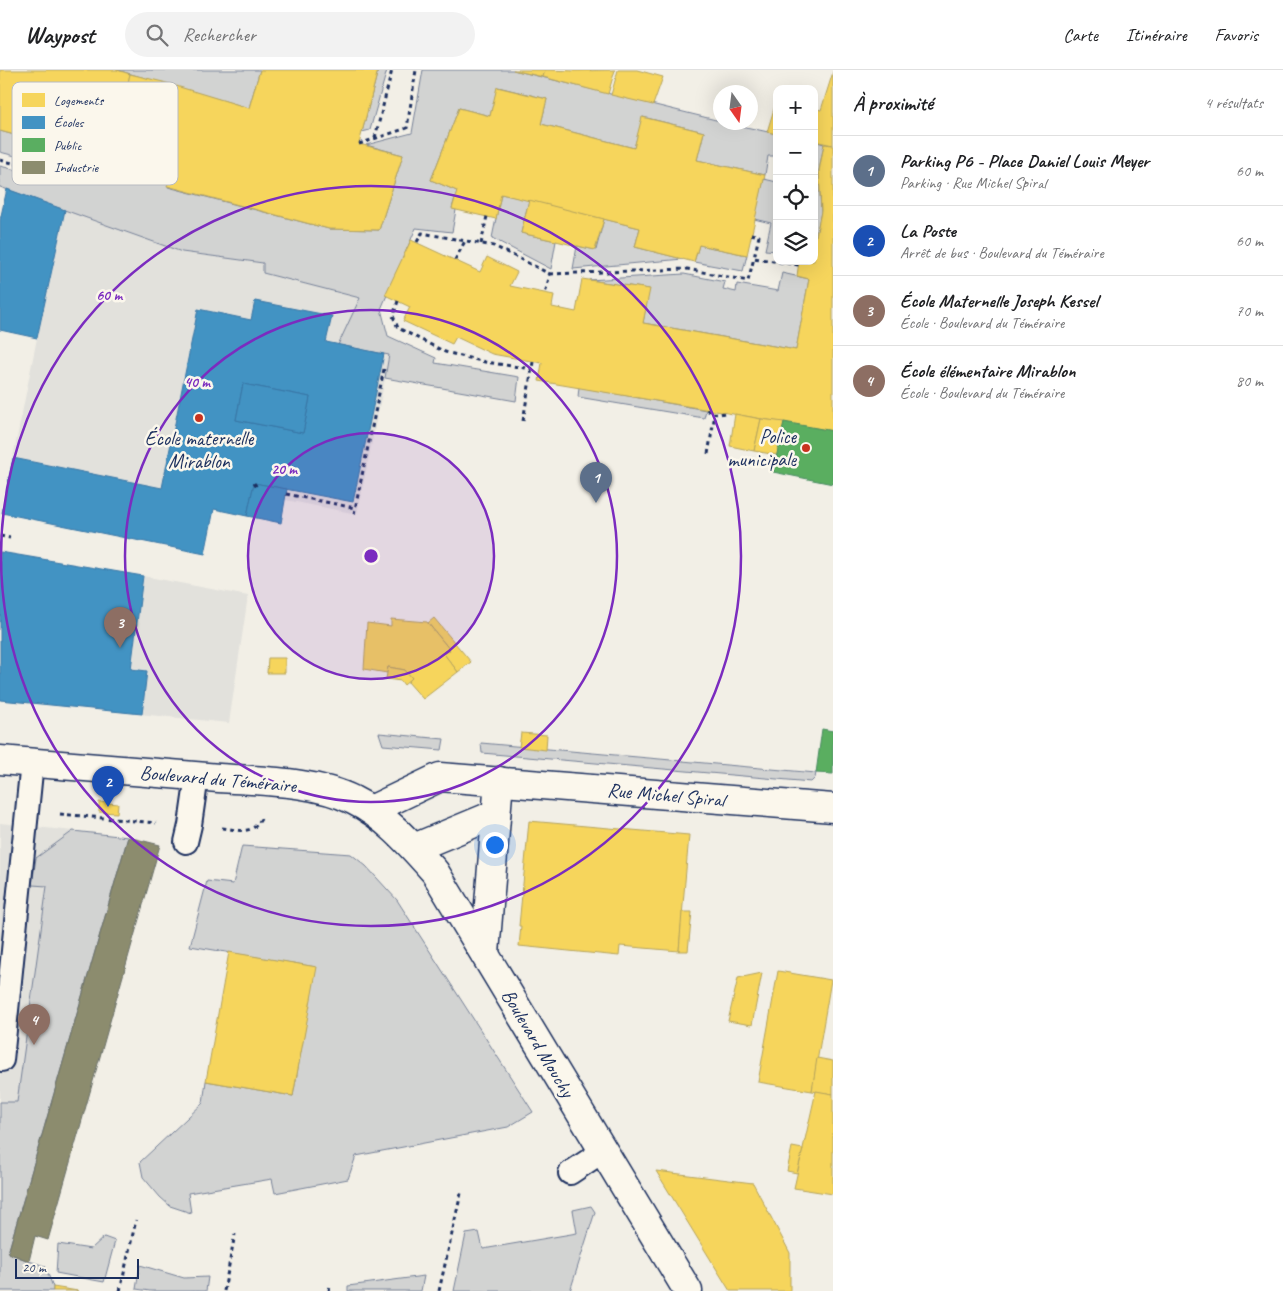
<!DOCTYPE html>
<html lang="fr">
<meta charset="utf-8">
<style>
body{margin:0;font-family:Caveat,sans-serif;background:#f2f2f2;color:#202124}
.controls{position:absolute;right:15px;top:15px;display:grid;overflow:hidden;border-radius:10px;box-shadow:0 5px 20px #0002}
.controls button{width:45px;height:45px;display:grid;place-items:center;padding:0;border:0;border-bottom:1px solid #e0e0e0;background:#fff;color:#202124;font:25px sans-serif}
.compass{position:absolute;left:713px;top:15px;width:45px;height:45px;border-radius:50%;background:#fff;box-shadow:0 5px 20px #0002;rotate:166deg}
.scale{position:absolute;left:15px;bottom:12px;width:124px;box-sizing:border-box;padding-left:5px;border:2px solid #1b2f5e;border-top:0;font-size:14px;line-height:18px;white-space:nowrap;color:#1b2f5e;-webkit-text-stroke:4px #fbf7ec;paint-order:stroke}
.you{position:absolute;left:494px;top:774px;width:18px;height:18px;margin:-12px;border:4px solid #fff;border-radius:50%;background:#1a73e8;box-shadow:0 0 0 8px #1a73e833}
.badge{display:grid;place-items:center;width:32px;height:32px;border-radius:50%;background:#ea580c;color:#fff;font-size:16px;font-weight:700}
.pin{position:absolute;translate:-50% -41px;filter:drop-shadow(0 1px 2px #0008)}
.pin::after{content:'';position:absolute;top:26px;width:18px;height:15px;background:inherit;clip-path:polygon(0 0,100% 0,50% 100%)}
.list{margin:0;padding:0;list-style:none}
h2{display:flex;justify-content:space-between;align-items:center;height:65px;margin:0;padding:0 20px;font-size:21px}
h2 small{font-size:16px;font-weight:400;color:#757577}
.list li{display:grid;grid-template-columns:32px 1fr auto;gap:15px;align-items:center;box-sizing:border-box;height:70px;padding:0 20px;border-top:1px solid #e0e0e0}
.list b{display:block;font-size:19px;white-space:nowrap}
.list p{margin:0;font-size:16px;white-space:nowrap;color:#757577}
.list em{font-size:16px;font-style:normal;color:#757577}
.icon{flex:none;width:28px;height:28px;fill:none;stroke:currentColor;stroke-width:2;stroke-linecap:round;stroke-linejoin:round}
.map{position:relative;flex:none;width:833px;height:1221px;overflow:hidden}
header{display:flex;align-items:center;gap:30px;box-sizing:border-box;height:70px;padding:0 25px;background:#fff;border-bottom:1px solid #e0e0e0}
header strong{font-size:24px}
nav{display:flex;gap:28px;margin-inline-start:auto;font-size:18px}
.search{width:350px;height:45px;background:#f2f2f2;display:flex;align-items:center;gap:12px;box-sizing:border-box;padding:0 18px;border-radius:28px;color:#757577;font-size:19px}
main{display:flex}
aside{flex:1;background:#fff}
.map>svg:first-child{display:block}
</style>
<header>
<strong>Waypost</strong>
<div class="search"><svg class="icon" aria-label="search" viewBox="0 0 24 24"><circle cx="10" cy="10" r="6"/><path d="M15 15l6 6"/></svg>Rechercher</div>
<nav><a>Carte</a><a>Itinéraire</a><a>Favoris</a></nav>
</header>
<main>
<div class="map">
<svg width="833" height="1221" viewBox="0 0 833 1221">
<rect width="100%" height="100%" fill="#f2efe6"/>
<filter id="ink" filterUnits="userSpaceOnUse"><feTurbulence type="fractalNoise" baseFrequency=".02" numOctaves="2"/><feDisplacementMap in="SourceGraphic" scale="10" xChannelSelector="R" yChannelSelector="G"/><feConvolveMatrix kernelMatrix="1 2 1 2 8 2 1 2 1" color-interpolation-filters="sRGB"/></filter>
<g filter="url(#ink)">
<g fill="#e2e1dc">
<polygon points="65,140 182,182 264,193 264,203 360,228 384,284 390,285 357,444 286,430 281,453 214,439 205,484 2,443 37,268"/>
<polygon points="0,481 143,506 248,526 229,653 0,630"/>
<polygon points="0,753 128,767 0,1211"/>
</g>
<g fill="#d2d3d2" stroke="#768198">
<polygon points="117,0 260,0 249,38"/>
<polygon points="378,0 387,0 370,60 362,62"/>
<polygon points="423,0 513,0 720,51 721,52 728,53 777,64 777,86 768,86 765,105 697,90 704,62 643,47 634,78 541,54 547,29 498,17 490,46 459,38 431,110 457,121 452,138 456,140 452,162 416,158 381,239 388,266 436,288 435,293 519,307 516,331 385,308 389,285 338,275 360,228 263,203 263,193 182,182 0,117 0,96 69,113 78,82 170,107 168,117 329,159 379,160 403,85 366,75 412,63"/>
<polygon points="0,61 36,71 31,90 0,82"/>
<polygon points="814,71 824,74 819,101 821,142 816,166 814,165"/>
<polygon points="764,109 777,112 777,181 765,180 771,153 754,149"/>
<polygon points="501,124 529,130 521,163 556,171 551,199 492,168"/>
<polygon points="604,149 640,158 635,177 683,189 573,199 577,176 596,180"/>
<polygon points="699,175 747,185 743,201 694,192"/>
<polygon points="782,203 809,209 796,280 643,253 649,219 589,210 684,204 725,212 723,219 736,222 737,214 778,221"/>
<polygon points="579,317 706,340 704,348 578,327"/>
<polygon points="379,663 444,669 442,680 383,675"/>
<polygon points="481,673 816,703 815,708 811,712 482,683"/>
<polygon points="73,761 128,767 8,1183 29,1191 45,1196 53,1217 53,1221 0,1221 0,1032 17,1032 47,816 32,815 36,788"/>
<polygon points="242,776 351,784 366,796 397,830 533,1042 508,1057 356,1086 348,1109 275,1123 272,1109 188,1123 191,1143 170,1136 160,1127 143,1107 140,1092 203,1033 206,1011 293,1026 316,897 190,876 207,811 233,814"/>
<polygon points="591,1136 595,1142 570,1221 454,1221 466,1164 479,1162 483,1179 577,1163 573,1140"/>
<polygon points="104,1167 115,1171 104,1212 56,1203 58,1174 91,1179"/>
<polygon points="140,1195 184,1208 208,1207 206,1221 150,1221 136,1219"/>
<polygon points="424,1206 421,1221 348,1221 348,1216"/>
</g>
<g fill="#f6d55c" stroke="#b4a35d">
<polygon points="0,0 117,0 130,4 128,13 160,22 139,99 0,61"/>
<polygon points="260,0 378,0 359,74 403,85 379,160 329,159 167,116 170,107 139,99 163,12 249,38"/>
<polygon points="513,0 545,0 543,7"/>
<polygon points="545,0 576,1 615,0 608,24 543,7"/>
<polygon points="618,0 637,0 663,7 653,35 611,25"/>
<polygon points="833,2 833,75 814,71 814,38 821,40"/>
<polygon points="130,4 163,12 160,22 128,13"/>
<polygon points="497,17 547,29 541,54 634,78 642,47 704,62 697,90 765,105 747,185 699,175 694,192 635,177 640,158 501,124 496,149 452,139 457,121 431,110 459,38 490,46"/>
<polygon points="777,29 777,64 767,62"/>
<polygon points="824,74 833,75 833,361 539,311 542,293 492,284 456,267 452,274 403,251 410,237 385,225 411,170 480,202 487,187 517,202 510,216 554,225 552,237 576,242 582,209 650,219 643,253 796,280 809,209 797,206 799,191 814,191 814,165 816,166 821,141 819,101"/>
<polygon points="529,130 604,149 595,180 521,163"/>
<polygon points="735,344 761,349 754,381 730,376"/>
<polygon points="761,349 784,352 777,385 754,381"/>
<polygon points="434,548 471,592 458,602 444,584 450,580 428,553"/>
<polygon points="391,549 427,552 450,580 444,584 458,602 423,629 408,612 412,608 405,600 388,597 387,603 364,599 367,553 391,556"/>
<polygon points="268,588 285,588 285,603 267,603"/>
<polygon points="388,597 405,600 412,608 404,615 401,611 386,609"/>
<polygon points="521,663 547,665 546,680 519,677"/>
<polygon points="99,732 118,734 117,743 99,742"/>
<polygon points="529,751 689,765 679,881 620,876 619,886 519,876 521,856 519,856"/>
<polygon points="682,842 692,842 688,881 679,881"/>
<polygon points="229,882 317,897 293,1026 206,1011"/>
<polygon points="778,901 831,910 812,1021 758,1012"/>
<polygon points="762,903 752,955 728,951 738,908"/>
<polygon points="817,988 833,991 833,1024 812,1021"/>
<polygon points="816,1021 833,1024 833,1124 794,1118"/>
<polygon points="792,1077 803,1079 797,1103 787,1101"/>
<polygon points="656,1101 753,1113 790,1183 790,1221 730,1221"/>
<polygon points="53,1217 78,1221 53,1221"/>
</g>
<g fill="#4393c3" stroke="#3775a5" fill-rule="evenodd">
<polygon points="7,119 65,140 37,268 0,260 0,150"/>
<path d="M255 231 332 246 326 272 384 284 353 432 254 413 247 446 214 439 205 484 2 443 13 388 162 418 198 239 251 250ZM243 314 310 327 303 363 236 350Z"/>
<polygon points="243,314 310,327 303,363 236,350"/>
<polygon points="254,413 287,419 281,453 247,446"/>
<polygon points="0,482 143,506 131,599 147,601 142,644 0,630"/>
</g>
<g fill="#5aae61" stroke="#478860">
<polygon points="784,352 833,361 833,414 773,402"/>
<polygon points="822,659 833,661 833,704 816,703"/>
</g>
<polygon fill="#8c8c6e" stroke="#6a7069" points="128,767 160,775 48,1170 35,1166 29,1191 8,1183"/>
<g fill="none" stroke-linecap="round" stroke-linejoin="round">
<g stroke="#1b2f5e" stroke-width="26">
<g id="service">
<polyline points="186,772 190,755 197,706"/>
<polyline points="2,990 32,692"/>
<polyline points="570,1103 603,1081"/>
</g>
</g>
<g stroke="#1b2f5e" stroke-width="31">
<g id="minor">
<polyline points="371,740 440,707 833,738"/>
<polyline points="414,778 496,744"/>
<polyline points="485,883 499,711"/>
</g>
</g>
<g stroke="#1b2f5e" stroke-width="31">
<path id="secondary" d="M0 690C73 696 146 702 219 708 260 711 316 711 353 730 386 746 411 775 435 802L688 1221"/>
</g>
<g stroke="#1b2f5e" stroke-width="3" stroke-dasharray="4 4" stroke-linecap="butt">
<polyline points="375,68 392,0"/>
<polyline points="359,74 407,58 416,0"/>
<polyline points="0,90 58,104 64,79"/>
<polyline points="751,164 759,166 754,188"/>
<polyline points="417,172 422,163 494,176 550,204 545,224"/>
<polyline points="481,174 487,146"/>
<polyline points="455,190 465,171"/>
<polyline points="550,204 687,199 748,211 754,188 799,195"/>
<polyline points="398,231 393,246 398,258 445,282 485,292 532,299"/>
<polyline points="707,339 710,343 720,344 724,343"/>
<polyline points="523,351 533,292"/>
<polyline points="708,384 715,344"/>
<polyline points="254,413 258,419"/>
<polyline points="286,424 355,438"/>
<polyline points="354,444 384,299 381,298"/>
<polyline points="0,466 10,468"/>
<polyline points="60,744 156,753"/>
<path d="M222 758C241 760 252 766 262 747"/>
<polyline points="120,1221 136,1150"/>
<polyline points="224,1221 235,1164"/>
<polyline points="329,1221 330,1215"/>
<polyline points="439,1221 461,1123"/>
</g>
<use href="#service" stroke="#fbf7ec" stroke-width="22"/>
<use href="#minor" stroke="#fbf7ec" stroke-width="28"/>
<use href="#secondary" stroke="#fbf7ec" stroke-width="28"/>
</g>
</g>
<circle cx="371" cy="486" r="123" fill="#7b2cbf" fill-opacity=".12"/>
<g fill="none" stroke="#7b2cbf" stroke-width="2.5">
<circle cx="371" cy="486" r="123"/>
<circle cx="371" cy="486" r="246"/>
<circle cx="371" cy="486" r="370"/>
</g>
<g fill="#c8321e" stroke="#fbf7ec" stroke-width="2">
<circle cx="199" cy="348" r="5"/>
<circle cx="806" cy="378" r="5"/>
</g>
<g text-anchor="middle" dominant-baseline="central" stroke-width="5" stroke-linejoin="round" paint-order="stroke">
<g font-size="20" fill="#1b2f5e" stroke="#fbf7ec" text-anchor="end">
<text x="796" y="366">Police<tspan x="796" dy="23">municipale</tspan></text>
<text x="199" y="368" text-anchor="middle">École maternelle<tspan x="199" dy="23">Mirablon</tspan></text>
</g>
<g font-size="20" fill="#1b2f5e" stroke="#fbf7ec">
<text transform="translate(218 709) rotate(5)">Boulevard du Téméraire</text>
<text transform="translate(666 725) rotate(5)">Rue Michel Spiral</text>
<text transform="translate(538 973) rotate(59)">Boulevard Mouchy</text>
</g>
</g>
<rect x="12" y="12" width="166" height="103" rx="8" fill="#fbf7ec" stroke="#b8bbc1" stroke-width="1"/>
<rect x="22" y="23" width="23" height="14" fill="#f6d55c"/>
<rect x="22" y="46" width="23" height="13" fill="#4393c3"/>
<rect x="22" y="68" width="23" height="14" fill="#5aae61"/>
<rect x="22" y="91" width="23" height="13" fill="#8c8c6e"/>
<g font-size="14" fill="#1b2f5e">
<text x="54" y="35">Logements</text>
<text x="54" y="57">Écoles</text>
<text x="54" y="80">Public</text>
<text x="54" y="102">Industrie</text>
</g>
<circle cx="371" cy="486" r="8" fill="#7b2cbf" stroke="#fbf7ec" stroke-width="2.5"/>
<g font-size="15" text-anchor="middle" font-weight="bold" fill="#7b2cbf" stroke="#fbf7ec" stroke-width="5" stroke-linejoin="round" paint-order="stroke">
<text x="109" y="230">60 m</text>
<text x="197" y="317">40 m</text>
<text x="284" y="404">20 m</text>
</g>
</svg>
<div class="controls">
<button>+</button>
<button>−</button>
<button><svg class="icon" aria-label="locate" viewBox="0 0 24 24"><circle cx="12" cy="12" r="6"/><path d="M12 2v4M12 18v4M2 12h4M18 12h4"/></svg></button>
<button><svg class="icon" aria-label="layers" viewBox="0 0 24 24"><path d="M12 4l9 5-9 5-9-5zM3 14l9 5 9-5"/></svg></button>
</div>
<svg class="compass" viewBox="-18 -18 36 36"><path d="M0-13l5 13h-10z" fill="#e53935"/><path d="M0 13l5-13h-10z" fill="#757577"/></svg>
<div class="scale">20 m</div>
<div class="you"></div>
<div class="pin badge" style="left:596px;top:433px;background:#5c6f8a">1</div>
<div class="pin badge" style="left:108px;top:737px;background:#1a4fb4">2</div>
<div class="pin badge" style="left:120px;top:578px;background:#8d6e63">3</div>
<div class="pin badge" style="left:34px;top:975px;background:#8d6e63">4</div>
</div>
<aside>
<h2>À proximité<small>4 résultats</small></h2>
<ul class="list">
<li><span class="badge" style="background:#5c6f8a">1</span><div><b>Parking P6 - Place Daniel Louis Meyer</b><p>Parking · Rue Michel Spiral</p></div><em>60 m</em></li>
<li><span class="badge" style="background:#1a4fb4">2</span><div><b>La Poste</b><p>Arrêt de bus · Boulevard du Téméraire</p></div><em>60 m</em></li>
<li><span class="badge" style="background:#8d6e63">3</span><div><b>École Maternelle Joseph Kessel</b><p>École · Boulevard du Téméraire</p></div><em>70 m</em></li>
<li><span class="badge" style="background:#8d6e63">4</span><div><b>École élémentaire Mirablon</b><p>École · Boulevard du Téméraire</p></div><em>80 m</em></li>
</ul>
</aside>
</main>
